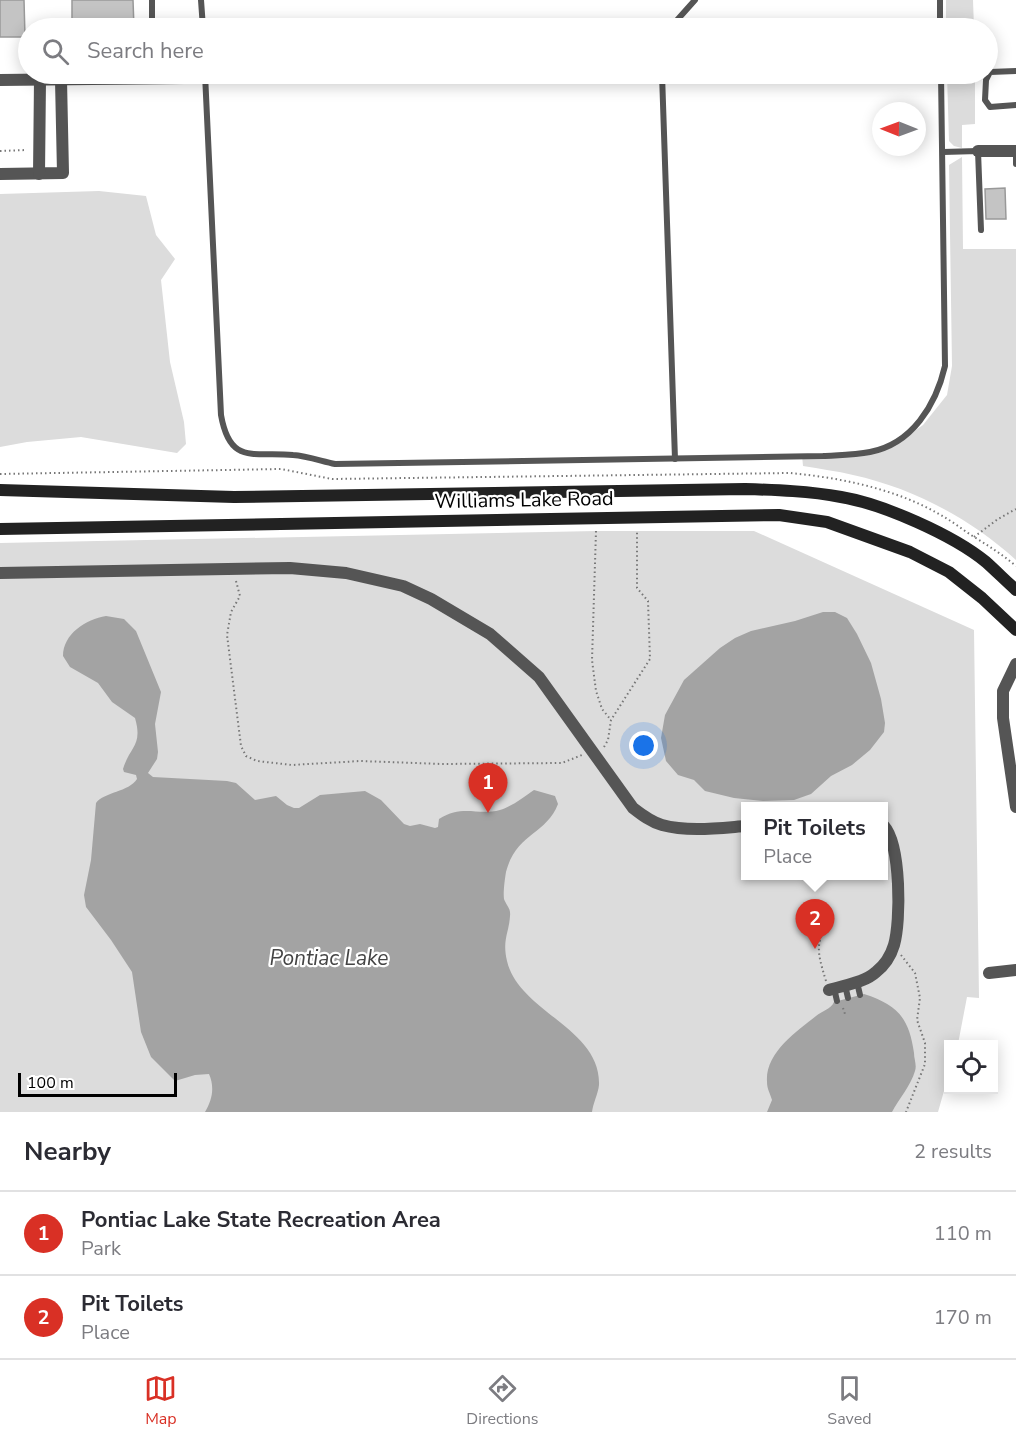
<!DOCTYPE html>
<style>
body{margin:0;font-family:"Nunito Sans",sans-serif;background:#f7f7f7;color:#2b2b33}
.controls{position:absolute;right:18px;bottom:18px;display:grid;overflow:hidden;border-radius:0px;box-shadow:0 3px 15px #0003}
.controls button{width:54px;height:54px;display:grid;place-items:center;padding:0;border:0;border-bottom:2px solid #e1e1e2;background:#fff;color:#2b2b33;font:30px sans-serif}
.compass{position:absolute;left:872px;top:102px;width:54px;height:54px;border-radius:50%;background:#fff;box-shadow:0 3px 15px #0003;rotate:271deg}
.scale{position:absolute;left:18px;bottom:15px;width:159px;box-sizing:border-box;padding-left:6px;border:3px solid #000;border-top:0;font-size:16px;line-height:21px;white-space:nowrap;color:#000;-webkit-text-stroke:4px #fff;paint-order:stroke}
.you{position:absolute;left:644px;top:746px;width:21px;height:21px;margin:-15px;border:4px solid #fff;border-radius:50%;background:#1a73e8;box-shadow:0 0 0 9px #1a73e833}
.badge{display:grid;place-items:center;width:39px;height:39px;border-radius:50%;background:#d93025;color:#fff;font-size:20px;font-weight:700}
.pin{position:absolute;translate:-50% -50px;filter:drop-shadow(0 2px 3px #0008)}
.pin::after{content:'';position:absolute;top:32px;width:21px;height:18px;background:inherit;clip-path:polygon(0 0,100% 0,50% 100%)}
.popup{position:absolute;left:741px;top:802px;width:147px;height:78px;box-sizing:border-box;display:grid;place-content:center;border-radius:0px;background:#fff;filter:drop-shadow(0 2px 4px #0005);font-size:20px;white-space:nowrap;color:#7c7c81}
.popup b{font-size:22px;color:#2b2b33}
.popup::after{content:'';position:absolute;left:50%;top:100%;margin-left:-12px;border:12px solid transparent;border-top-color:#fff}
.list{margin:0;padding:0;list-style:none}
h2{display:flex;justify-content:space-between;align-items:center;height:78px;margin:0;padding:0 24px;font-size:26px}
h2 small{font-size:20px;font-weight:400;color:#7c7c81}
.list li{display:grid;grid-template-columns:39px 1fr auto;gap:18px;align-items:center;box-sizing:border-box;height:84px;padding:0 24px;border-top:2px solid #e1e1e2}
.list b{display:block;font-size:22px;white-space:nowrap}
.list p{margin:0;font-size:20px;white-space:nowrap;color:#7c7c81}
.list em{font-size:20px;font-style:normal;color:#7c7c81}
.icon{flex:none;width:33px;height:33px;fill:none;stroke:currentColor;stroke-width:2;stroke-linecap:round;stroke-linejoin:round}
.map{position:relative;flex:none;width:1016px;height:1112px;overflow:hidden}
.search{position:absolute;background:#fff;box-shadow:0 3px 15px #0003;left:18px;right:18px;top:18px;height:66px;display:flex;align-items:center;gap:15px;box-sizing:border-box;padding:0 21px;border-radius:33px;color:#7c7c81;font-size:22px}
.sheet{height:246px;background:#fff}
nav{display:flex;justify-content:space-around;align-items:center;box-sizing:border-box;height:84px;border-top:2px solid #e1e1e2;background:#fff;font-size:16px;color:#7c7c81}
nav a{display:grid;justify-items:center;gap:3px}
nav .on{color:#d93025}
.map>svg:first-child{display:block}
</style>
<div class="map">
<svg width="1016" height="1112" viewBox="0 0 1016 1112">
<rect width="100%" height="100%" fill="#fff"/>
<g fill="#dcdcdc" fill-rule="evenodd">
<polygon points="946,0 973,0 974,28 946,28"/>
<polygon points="947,74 975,74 975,124 962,125 962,148 954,146 949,141"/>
<path d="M962 157 963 249H1016V560C971 519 913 488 853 475 837 471 820 469 803 466L802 455 889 449 923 425 947 395 952 366 949 165Z"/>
<polygon points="99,191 146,196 156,235 175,259 161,280 170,362 184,422 186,444 177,453 81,437 27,442 0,447 0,194"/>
<path d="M596 531H754L974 630 979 998 967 997 958 1044H948V1077L938 1112H0V543ZM746 806H884V876H746Z"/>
</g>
<g fill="#a3a3a3">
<polygon points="823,612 835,612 847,618 857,634 871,663 881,699 885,723 884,732 870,750 852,765 831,776 811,794 794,800 763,801 734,798 705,791 694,780 678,775 666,761 661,738 665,715 684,680 720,648 735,638 751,631 795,621"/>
<path d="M106 616 124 619 136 631 161 692 155 724 158 752 157 759 148 773 153 777 227 781 236 783 255 800 276 796 287 805 294 808H299L320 795 365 791 381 800 404 824 410 826 420 824 435 828 438 827 439 819C463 804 477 816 500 810 511 807 524 797 534 790L555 796 558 804C546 835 516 833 506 872 505 878 503 892 504 899 506 905 511 908 510 916 509 933 502 940 507 961 519 1012 601 1028 599 1085 598 1094 593 1103 592 1112H205C212 1100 215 1088 209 1074L195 1075 175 1081 151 1057 141 1032 132 972 111 940 86 907 84 895 91 860 96 803C104 792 129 792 137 779L136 775 124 772 123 769C130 746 143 746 135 718L112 702 98 683 70 667 63 656C63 634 86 619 106 616Z"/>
<path d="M864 994C898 1005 909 1018 914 1053 914 1059 917 1065 915 1071 911 1085 899 1099 892 1112H767L772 1100C770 1093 767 1089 767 1082 765 1053 796 1032 816 1016 822 1011 831 1009 834 1002Z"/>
</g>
<g fill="#c4c4c4" stroke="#999" stroke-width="1.5">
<polygon points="0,0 24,0 25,37 0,37"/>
<polygon points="72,0 133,0 134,28 72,28"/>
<polygon points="1005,188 1006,219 986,219 985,189"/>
</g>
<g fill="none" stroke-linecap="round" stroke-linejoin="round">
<g stroke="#777" stroke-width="2" stroke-dasharray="1.5 3" stroke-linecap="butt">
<polyline points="0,151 27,150"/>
<path d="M0 474 281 469 332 479 790 473C842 478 898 489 944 517 953 522 962 529 971 535 987 545 1002 554 1016 566"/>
<polyline points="596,531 592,660 596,691 602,709 611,720"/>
<polyline points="974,537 998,519 1016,509"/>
<polyline points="236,581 240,596 231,612 227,635 241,746 246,756 257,761 292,765 360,761 442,764 562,763 582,755"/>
<polyline points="604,747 608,740 611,720 650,659 648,601 637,588 637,531"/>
<polyline points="901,955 915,973 920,998 917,1020 925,1043 925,1064 906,1112"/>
<path d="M826 981C816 948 815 943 833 914"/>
<polyline points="843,1008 845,1014"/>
</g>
<g stroke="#555" stroke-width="6">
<polyline points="152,0 152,28"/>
<polyline points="201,0 203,28"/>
<polyline points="940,0 940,28"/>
<polyline points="670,28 695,0"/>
<polyline points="1016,71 990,72 986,80 985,100 990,107 1016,105"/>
<path d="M205 74 221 415C230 466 254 451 293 455 307 456 321 461 335 464L823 456C839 455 855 455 870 452 912 444 936 405 945 366L941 74"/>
<polyline points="662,74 675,459"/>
<polyline points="1016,151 1016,164"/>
<polyline points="943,152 978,151 981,230"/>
<polyline points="857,982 860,995"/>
<polyline points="845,985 848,998"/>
<polyline points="834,988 837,1001"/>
</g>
<g stroke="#555" stroke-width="12">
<polyline points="0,80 184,78"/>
<polyline points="978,151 1016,151"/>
<polyline points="0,174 63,173 61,80"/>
<polyline points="39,174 40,80"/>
<path d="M0 573 290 568 346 573 403 586 431 599 490 634 539 677 633 808C642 815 651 822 662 825 688 832 719 828 746 826"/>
<polyline points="1016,664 1003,691 1003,718 1016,807"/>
<polyline points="989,973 1016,970"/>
<path d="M829 990C844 985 864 983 876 972 885 965 891 955 894 945 901 921 901 845 884 826"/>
</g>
<g stroke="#222" stroke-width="12">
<path d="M0 490 234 497 745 489C777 490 809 491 841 497 883 504 953 535 986 562 996 571 1006 581 1016 590"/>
<polyline points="0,529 779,515 827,522 910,552 949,572 982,598 1016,630"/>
</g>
</g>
<g text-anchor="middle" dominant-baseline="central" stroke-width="4.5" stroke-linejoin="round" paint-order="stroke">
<g font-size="20" fill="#000" stroke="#fff">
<text transform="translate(524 500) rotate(-1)">Williams Lake Road</text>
</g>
<g font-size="21" font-style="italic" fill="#444" stroke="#fff">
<text x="329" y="958">Pontiac Lake</text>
</g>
</g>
</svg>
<div class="controls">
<button><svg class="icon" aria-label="locate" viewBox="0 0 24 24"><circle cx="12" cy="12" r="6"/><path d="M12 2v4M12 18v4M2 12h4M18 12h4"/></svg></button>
</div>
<svg class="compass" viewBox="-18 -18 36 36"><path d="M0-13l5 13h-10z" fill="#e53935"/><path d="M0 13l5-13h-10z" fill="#7c7c81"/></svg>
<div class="scale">100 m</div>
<div class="you"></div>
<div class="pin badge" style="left:488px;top:813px">1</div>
<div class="pin badge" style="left:815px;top:949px">2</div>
<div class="popup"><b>Pit Toilets</b>Place</div>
<div class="search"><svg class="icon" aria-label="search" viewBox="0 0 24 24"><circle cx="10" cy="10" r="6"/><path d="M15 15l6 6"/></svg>Search here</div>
</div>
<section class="sheet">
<h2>Nearby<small>2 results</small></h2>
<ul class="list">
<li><span class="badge">1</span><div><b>Pontiac Lake State Recreation Area</b><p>Park</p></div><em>110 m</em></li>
<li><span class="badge">2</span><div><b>Pit Toilets</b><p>Place</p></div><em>170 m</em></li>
</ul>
</section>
<nav>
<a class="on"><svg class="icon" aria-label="map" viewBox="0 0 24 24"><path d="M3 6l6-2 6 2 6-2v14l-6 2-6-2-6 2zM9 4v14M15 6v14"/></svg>Map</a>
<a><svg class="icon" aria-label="directions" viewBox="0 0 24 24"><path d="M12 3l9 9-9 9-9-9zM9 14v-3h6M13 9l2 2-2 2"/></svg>Directions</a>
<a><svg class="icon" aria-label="saved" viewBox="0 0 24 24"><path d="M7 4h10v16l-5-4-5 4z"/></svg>Saved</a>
</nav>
